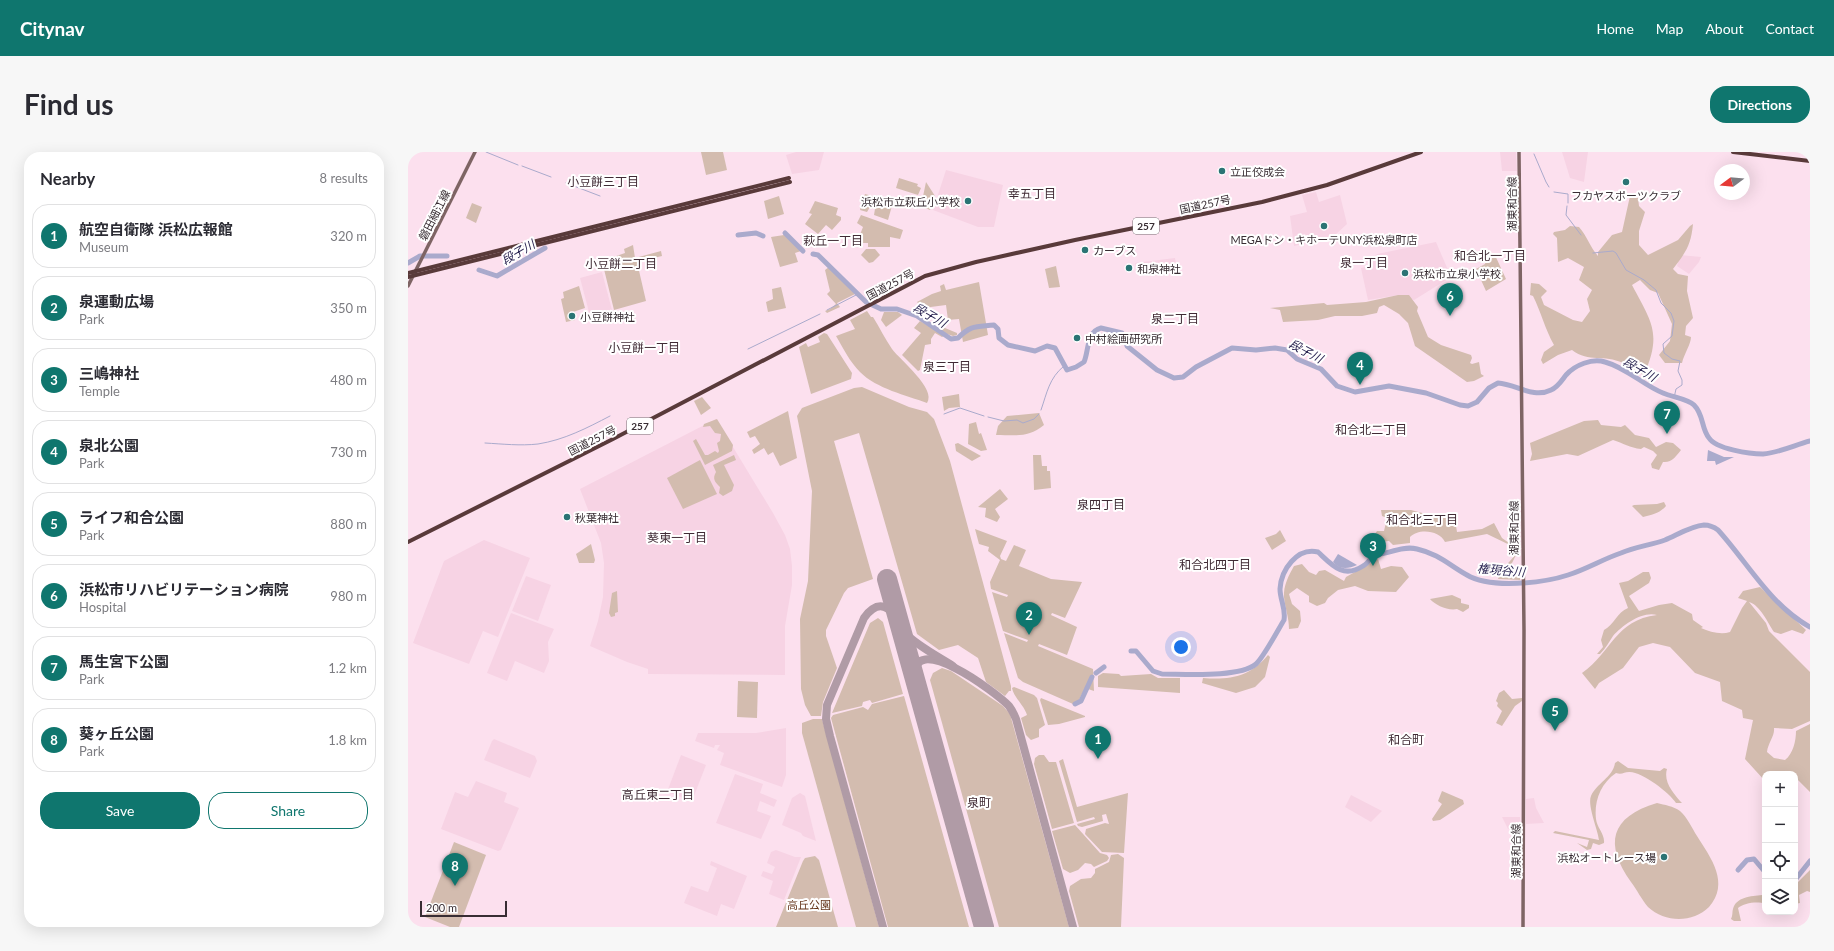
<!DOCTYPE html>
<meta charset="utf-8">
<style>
body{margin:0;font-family:Lato,"Noto Sans JP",sans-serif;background:#f7f7f7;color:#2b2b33}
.controls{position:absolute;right:12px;bottom:12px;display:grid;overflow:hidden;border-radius:8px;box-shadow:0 4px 16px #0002}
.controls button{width:36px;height:36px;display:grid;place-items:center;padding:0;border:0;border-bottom:1px solid #e1e1e2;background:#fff;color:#2b2b33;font:20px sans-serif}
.compass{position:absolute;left:1306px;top:12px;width:36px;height:36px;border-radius:50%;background:#fff;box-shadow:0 4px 16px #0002;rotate:254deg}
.scale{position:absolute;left:12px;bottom:10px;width:87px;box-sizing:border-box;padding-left:4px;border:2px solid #382d33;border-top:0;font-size:11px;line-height:14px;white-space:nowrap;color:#382d33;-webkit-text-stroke:3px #fff;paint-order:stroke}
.you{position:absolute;left:773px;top:495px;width:14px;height:14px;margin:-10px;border:3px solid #fff;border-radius:50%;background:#1a73e8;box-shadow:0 0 0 6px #1a73e833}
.badge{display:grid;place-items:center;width:26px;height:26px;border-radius:50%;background:#0f766e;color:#fff;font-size:13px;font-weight:700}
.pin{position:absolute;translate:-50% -33px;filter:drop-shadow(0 1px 2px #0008)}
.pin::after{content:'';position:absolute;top:21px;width:14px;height:12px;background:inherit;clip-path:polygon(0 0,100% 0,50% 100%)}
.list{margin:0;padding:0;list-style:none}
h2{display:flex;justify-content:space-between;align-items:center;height:52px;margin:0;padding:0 16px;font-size:17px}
h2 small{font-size:13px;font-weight:400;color:#7c7c81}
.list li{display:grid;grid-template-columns:26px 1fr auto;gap:12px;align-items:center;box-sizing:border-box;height:64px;margin:0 8px 8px;padding:0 8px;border:1px solid #e1e1e2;border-radius:16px}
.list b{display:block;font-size:15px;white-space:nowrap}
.list p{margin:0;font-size:13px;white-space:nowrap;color:#7c7c81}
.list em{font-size:13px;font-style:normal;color:#7c7c81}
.actions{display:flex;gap:8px;padding:12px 16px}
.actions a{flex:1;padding:9px 0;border:1px solid #0f766e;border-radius:16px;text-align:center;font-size:14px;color:#0f766e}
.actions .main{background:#0f766e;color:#fff}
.icon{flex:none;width:22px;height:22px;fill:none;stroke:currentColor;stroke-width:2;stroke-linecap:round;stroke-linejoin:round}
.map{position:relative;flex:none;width:1402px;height:775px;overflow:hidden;border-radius:16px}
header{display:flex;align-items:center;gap:24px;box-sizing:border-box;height:56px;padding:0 20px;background:#0f766e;color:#fff}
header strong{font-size:19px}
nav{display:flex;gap:22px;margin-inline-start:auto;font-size:14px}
.intro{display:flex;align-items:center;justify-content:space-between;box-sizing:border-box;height:96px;padding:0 24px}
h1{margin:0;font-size:28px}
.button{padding:10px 18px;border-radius:16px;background:#0f766e;color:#fff;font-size:14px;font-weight:700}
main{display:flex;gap:24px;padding:0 24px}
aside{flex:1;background:#fff;border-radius:16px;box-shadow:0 4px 16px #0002}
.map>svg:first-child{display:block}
</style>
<header>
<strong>Citynav</strong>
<nav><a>Home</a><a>Map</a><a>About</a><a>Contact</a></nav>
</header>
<div class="intro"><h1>Find us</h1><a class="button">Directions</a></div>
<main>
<aside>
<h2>Nearby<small>8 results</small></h2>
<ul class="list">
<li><span class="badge">1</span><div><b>航空自衛隊 浜松広報館</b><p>Museum</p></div><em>320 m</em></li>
<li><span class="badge">2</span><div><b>泉運動広場</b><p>Park</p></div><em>350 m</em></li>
<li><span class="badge">3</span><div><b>三嶋神社</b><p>Temple</p></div><em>480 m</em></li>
<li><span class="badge">4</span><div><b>泉北公園</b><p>Park</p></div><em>730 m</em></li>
<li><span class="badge">5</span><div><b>ライフ和合公園</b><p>Park</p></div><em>880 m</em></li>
<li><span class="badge">6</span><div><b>浜松市リハビリテーション病院</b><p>Hospital</p></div><em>980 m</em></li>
<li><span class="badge">7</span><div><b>馬生宮下公園</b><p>Park</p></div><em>1.2 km</em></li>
<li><span class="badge">8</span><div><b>葵ヶ丘公園</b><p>Park</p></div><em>1.8 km</em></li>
</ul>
<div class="actions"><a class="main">Save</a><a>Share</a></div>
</aside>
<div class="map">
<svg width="1402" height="775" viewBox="0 0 1402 775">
<rect width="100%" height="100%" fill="#fce0ee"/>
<g fill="#f7d3e4">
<polygon points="388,0 416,0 411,18 384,22 378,3"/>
<polygon points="1092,0 1108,0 1109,19 1094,19"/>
<polygon points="1154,0 1180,0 1176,30 1162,26"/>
<polygon points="538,18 595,33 586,75 570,75 525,58"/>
<polygon points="908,40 911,50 932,43 939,72 925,85 886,94 882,64 899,60 894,43"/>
<polygon points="1028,90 1043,125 1006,148 991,143 960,148 953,116 958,115 969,102"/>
<polygon points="1272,103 1293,105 1291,110 1281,122 1269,114"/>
<polygon points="767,106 769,117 730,124 727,111"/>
<polygon points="194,120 204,158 182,164 172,126"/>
<polygon points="308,267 365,361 377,383 382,397 384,414 384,433 377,474 377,523 240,522 240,517 219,510 182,494 190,469 195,445 196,411 193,391 172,337"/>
<polygon points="76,388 122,406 90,485 75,479 61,512 5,491 36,409"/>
<polygon points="118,424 143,433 130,469 104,459"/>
<polygon points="103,461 146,477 140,490 141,509 136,521 107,509 99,529 79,521"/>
<polygon points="378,576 378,623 374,635 312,613 316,601 309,598 312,593 307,593 306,596 287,589 290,581 348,581"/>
<polygon points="86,587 127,604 129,609 122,626 76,608 84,589"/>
<polygon points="273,603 298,613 284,649 259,640"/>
<polygon points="327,622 355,632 352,641 369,648 366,655 352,649 349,659 363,664 353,687 308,671"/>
<polygon points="68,629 99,641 96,650 111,656 93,698 90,699 33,677 47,640 60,645"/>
<polygon points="392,641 397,644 408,689 395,684 393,681 374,673 384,646"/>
<polygon points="943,643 974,659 963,670 937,655"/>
<polygon points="1126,646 1128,656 1136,671 1118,672 1118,647"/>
<polygon points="1094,665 1112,665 1112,676 1100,677"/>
<polygon points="368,698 387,705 393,705 376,748 361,742 365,729 353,724 355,719 364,722 367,715 359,711 363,700"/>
<polygon points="303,709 339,724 326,757 313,752 309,764 276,751 283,734 300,740 309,716 302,713"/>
</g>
<g fill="#d3bcaf">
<polygon points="293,0 315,0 319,18 298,23"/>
<polygon points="491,26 510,32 509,34 513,36 510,43 488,36"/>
<polygon points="518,30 527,44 522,58 513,54"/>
<polygon points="457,42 485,50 480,68 466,63 467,57 462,55 459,60 452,58"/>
<polygon points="371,44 376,62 360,67 356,49"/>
<path d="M1222 44 1230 46 1231 54 1237 60 1231 79V93L1240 103 1270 88 1282 74 1285 72C1283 93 1278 100 1265 117L1270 122 1280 124 1279 139 1285 166 1278 174 1277 183 1283 185C1283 192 1276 202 1274 211H1257L1251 203 1262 189 1264 172 1250 141 1242 138 1232 128 1224 133C1244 171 1254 181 1236 223 1229 220 1222 214 1215 211 1196 202 1181 211 1164 198L1150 203 1135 212 1133 208 1136 200 1146 193C1137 177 1133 160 1125 144L1122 143 1123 131 1131 132 1139 139 1133 145 1136 153 1165 168 1174 170 1182 159 1179 147 1184 138 1171 128 1176 115 1160 106 1150 110 1149 86 1145 82 1146 80 1157 78 1162 74 1171 75C1179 84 1182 95 1190 104V100L1204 83 1214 80Z"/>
<polygon points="407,49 430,56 428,63 433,65 433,68 424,78 418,73 410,82 397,72 404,62 401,61"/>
<polygon points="64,51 74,55 68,71 58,66"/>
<polygon points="453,63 495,78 492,87 482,85 482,95 460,95 460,91 454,91 451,85 455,75 449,71"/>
<polygon points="376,83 382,84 393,99 387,101 390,110 372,115 363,85"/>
<polygon points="225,93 227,106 253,99 254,104 229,110 238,149 206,158 194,109 217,101 216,97"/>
<polygon points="458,97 467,97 472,103 465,110 461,111 453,103"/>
<polygon points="1086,101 1098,127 1078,139 1068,117 1077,112 1079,104"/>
<polygon points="648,114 652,135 641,136 637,117"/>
<polygon points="421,115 447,142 429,151 432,155 419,161 417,159 422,157 428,152 419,142 422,139 417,118"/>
<polygon points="571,130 580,183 555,190 551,167 540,168 538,153 515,156 509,150 524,142 533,139 532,134 536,132 538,138"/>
<polygon points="171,134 177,156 165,160 167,168 158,170 153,147 156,146 155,140"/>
<polygon points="373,135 378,156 360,160 358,150 365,147 364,137"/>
<polygon points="990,143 1001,143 1010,155 1009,159 1020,185 1033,193 1063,203 1064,206 1062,211 1064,212 1071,210 1073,222 1076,224 1066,229 1059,230 1007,194 1000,171 991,162 976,153 971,155 969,161 954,164 927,164 910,168 875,170 872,158 862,156 916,151 919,153 958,150"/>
<path d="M459 159 463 165H465C472 176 477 187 484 197 492 208 529 237 519 251 498 243 469 237 452 220 442 210 435 196 428 184L447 177 442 168Z"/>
<polygon points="476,160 490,160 494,163 478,175 473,168"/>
<polygon points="512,169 526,177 537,176 549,181 549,183 545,184 539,182 534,185 527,181 523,187 523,192 517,193 512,218 510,219 494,203 513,181 506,176"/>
<polygon points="416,181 419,182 444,221 443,227 403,242 391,195 398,191 400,195 412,190 410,185"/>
<polygon points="454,235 501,255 519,260 526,267 542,309 603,534 603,539 601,539 597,544 578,530 570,506 550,493 531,498 509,482 451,281 426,289 465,427 440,436 436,441 418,478 418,484 429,516 415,550 413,564 403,564 397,553 393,537 392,467 400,429 404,339 389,264 394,256 446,236"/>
<polygon points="551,242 552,255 541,256 536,259 534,245"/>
<polygon points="294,245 303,256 293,263 286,249"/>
<polygon points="380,259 389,306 372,314 365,300 360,303 356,296 346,302 344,298 352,292 347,284 342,286 339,280"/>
<path d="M631 261 636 273C620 286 608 283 588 283L590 274 599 264Z"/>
<polygon points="309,267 325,293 324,299 297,313 285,289 288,287 297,303 300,303 307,299 310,301 311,299 309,291 312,289 313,282 307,281 302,274 295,275 296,272"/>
<path d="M1190 268 1193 273 1213 275 1217 273 1227 283 1241 286 1248 295 1258 290 1265 291 1273 298C1268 304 1264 311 1255 310L1251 318 1244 316 1243 312 1249 303 1245 299 1236 295 1233 297C1222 296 1215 291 1205 288L1170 304 1159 302 1122 309 1124 302 1122 291 1176 269Z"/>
<polygon points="568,270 571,282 573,281 579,298 573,299 560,292 561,272"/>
<polygon points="550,291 573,304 564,309 548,299 547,292"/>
<path d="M326 303 328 308 316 313 314 309 326 333 324 339 315 344 311 341 312 335C307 330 304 327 308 320L305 313Z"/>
<polygon points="625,303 633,303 634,314 639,314 639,319 642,319 643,336 626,338"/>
<polygon points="292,308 309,342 275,357 259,326"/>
<polygon points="592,337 600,347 587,357 592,365 589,370 577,365 578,356 570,355"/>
<path d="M1256 350 1258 354C1252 361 1244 363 1235 365L1224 354 1226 353 1249 352Z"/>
<path d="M973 358H1003L1033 366 1046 361 1049 380 1074 377 1086 371 1094 386 1108 396 1079 382 1037 390C1032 378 1010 376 1002 385V391L985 393 981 389 971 390 967 382 969 379H976L979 366 974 364Z"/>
<polygon points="567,377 599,389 592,404 593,407 598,409 606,393 618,398 611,414 643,427 674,430 657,466 644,461 643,463 669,475 659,503 631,492 630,494 685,517 686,539 677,536 671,548 665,552 615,530 610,526 596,481 619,490 620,488 595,479 584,440 599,445 600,443 583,437 582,430 592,408 580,399 581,395 571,392"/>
<polygon points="872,378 878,389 864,398 857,386 868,382"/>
<polygon points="183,392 187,408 186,411 171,411 168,402"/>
<polygon points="1109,401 1099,421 1112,425 1112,428 1090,427 1094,418"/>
<path d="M970 407 973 417 983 414 994 415 1001 425 988 440 960 439 947 434 930 438 920 446 917 451 909 454 901 450V444L889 436 881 442 884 452 892 459 893 469 890 476 881 477C881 465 877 456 876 445 875 434 881 423 886 414L894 412 901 420 908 423 911 419 917 418 936 429 938 425Z"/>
<path d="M1235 420H1241L1243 426 1241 431 1221 444 1231 459 1251 453 1264 451 1284 462 1285 468 1295 475 1293 476C1302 480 1313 483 1322 480L1334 456 1339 449 1330 446 1335 439 1352 435 1398 478 1395 482 1384 478 1373 482 1366 480C1360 471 1352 453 1341 450L1358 471 1361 479 1402 520V569L1384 577 1366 576C1367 584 1360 591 1359 600L1366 606 1377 608C1385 602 1388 589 1388 579L1402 572V640L1387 625V622L1375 621 1357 622V629L1337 607 1345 568 1335 566 1334 558 1314 549 1312 530 1287 521 1262 495 1245 491 1231 495 1215 516 1191 531 1187 537 1174 521C1204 500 1207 468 1249 463 1234 459 1215 473 1205 484 1201 490 1198 496 1192 502H1189L1195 495 1193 488 1196 478C1206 473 1209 460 1220 456L1211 431 1220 429Z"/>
<polygon points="209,439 210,460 207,461 207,464 203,465 201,461 204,441"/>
<path d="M1044 443 1053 447V451L1061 453V456L1055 460 1049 457C1040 459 1027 453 1022 447Z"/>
<polygon points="470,466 475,470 495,542 464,551 462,548 455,550 454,554 424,561 462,471"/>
<path d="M860 503 862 505 857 525 847 535 828 541 794 531 795 526C822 528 842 525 860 503Z"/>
<polygon points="534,516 543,519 595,554 602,562 661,775 591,775 522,528 525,521"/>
<polygon points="695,521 711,522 713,524 743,522 750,526 772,526 772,541 690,535 690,524"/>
<polygon points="330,529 350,530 349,566 329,565"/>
<path d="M606 535 626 543 629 546 637 573 631 577V585L623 588 618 583 613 566 619 563C616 553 606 546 604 536Z"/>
<polygon points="1096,538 1104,547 1114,546 1114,549 1107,554 1094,574 1088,571 1094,559 1089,554 1090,551 1088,549 1091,541"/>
<polygon points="496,544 561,775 480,775 423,566 425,563 455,555 460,558 464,552"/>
<polygon points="633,546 677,564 677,565 651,572 640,573 632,548"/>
<polygon points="405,567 414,567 471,775 448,775 394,581 394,571"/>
<polygon points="631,603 636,603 641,610 648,610 666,671 644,677 626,612 627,606"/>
<polygon points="655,607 669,655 720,641 716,701 694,700 677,682 678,677 697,671 701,672 698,662 694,663 695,669 674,675 670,674 669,672 687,667 686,665 669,670 651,609"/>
<path d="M1210 609 1220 616 1252 619 1256 616 1259 617C1255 630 1266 642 1274 651H1268C1262 641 1233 619 1221 620 1216 620 1214 623 1208 621 1192 632 1186 650 1188 667 1189 676 1197 682 1196 691L1191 693 1185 691 1183 697 1179 698 1169 691 1179 695 1181 688 1145 681 1147 679 1191 688C1190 678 1179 653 1183 644 1188 632 1205 625 1207 611Z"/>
<polygon points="1034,639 1055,648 1056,652 1032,668 1025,669 1024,667 1034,652 1030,649"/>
<path d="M1249 651C1257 653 1265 654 1272 659 1279 665 1284 676 1289 684 1303 706 1322 731 1301 755 1285 771 1257 771 1240 755 1234 748 1229 738 1223 730 1196 692 1202 665 1249 651Z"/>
<polygon points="667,673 692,701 699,703 701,706 699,709 686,715 683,712 677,711 670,718 662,721 655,717 644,679"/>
<polygon points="46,690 78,703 51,775 42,775 17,765"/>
<polygon points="710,702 716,706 713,775 671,775 661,739 662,734 673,727 683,726 687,721 687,717 701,710 703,703"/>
<polygon points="407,704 411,708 430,775 368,775 395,709 397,706"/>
<polygon points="1402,718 1402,740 1399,739 1391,743 1392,751 1387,752 1387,733"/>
<path d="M1354 743 1357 744V752C1350 749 1336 751 1330 756L1333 769H1326L1323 767C1325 763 1324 760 1325 757 1328 745 1343 744 1354 743Z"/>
</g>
<g fill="#aac">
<polygon points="1300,298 1316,305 1326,305 1308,313 1307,309 1299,309"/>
<path d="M930 402 949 413C940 417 932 418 925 410Z"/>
</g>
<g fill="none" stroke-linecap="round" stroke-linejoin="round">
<g stroke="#aac" stroke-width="1">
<polyline points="78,0 110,13"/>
<polyline points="1126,2 1138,30 1141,35"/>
<polyline points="114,14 143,25"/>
<polyline points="158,31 192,44"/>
<polyline points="1146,40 1160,42 1160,51"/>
<polyline points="1159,54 1158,63 1173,83"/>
<polyline points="1185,101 1205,99 1208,101 1218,118 1236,128 1248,138 1253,151 1263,161 1266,169 1264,184 1255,192 1256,201 1264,207 1272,209 1270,219 1274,228 1274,233 1268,237 1266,246"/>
<polyline points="419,158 450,142"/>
<polyline points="340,197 412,162"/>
<path d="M633 258C639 241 641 226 656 214"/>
<polyline points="536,262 552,256 576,264"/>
<polyline points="580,265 596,269 609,268 615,271 626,267 631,262"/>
<path d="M77 291C95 292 112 294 130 292 156 288 179 276 202 264"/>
</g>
<g stroke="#aac" stroke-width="5">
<polyline points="377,81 395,99"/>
<polyline points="330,83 348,81 355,84"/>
<path d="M405 102 410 103 458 150 473 157H489L509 164 543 187 550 186C563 173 568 175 586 173L590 177 591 186 600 193 627 199 639 194 647 196 659 218 668 215 676 210C681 199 678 180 693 176L714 181 717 185 719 194 749 218 766 226 775 225 788 215 824 196 848 198 867 196 879 198 889 207 913 217 929 234 947 240 981 234 1018 241 1052 253 1060 254 1069 250 1081 236 1090 231C1108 232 1125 247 1143 238 1150 235 1154 228 1158 223 1167 213 1184 206 1197 210 1219 216 1235 233 1255 241 1264 245 1280 247 1286 253 1296 263 1293 276 1301 286 1308 297 1342 302 1355 302 1370 301 1387 293 1402 289"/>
<polyline points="0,111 12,104 39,104"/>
<polyline points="71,118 89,124 137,96"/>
<path d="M723 499H728L745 519 754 522C777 522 831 526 848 512 855 506 870 478 876 468 878 456 872 448 872 437 873 418 889 395 910 400 924 413 935 427 955 414 961 411 963 404 968 402 976 404 993 393 1009 397 1031 402 1041 413 1059 423 1082 437 1136 431 1160 423 1179 417 1195 407 1213 401 1227 395 1243 393 1257 388 1269 383 1283 374 1296 373 1302 373 1306 375 1310 378 1340 411 1362 453 1402 475"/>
<polyline points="688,521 696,515"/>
<polyline points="667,552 673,549 684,525"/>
<polyline points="1330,718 1339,708 1346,707 1357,720"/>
<polyline points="1387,728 1402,709"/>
</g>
<g stroke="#b09ba6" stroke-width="8">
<path d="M507 527C501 475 589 541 601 554 604 558 606 562 608 567L665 775"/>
<path d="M475 775 422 584 418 567 419 553 456 466C460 460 468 452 476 455 487 458 490 473 497 481 508 493 531 505 545 514"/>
</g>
<polyline stroke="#b09ba6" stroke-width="20" points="479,427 576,775"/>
<g stroke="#7e6464" stroke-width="3.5">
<polyline points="1111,0 1116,478 1115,775"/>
<polyline points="0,134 67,0"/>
</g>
<g stroke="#593a3a" stroke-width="4">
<polyline points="1325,0 1402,9"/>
<polyline points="0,121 381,26"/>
<polyline points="0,125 382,30"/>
<polyline points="0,390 205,287 517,124 568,110 667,88 854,50 919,33 1013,0"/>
</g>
</g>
<g fill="#2a7474" stroke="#fff" stroke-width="1.5">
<circle cx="814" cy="19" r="4"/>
<circle cx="1218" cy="30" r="4"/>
<circle cx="560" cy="49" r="4"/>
<circle cx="916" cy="74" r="4"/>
<circle cx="677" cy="98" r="4"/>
<circle cx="721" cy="116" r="4"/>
<circle cx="997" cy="121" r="4"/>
<circle cx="164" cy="164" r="4"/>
<circle cx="669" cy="186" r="4"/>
<circle cx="159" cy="365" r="4"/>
<circle cx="1256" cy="705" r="4"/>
</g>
<g text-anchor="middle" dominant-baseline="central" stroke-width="4" stroke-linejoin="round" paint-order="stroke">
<g fill="#fff" stroke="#746c70" stroke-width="1">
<rect x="725" y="66" width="26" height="16" rx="3"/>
<rect x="219" y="266" width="26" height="16" rx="3"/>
</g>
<g font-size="10" font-weight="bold" fill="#382d33">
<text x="738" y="74">257</text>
<text x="232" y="274">257</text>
</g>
<g font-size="11" fill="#382d33" stroke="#fff" text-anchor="start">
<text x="822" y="19">立正佼成会</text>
<text x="1218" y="43" text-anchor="middle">フカヤスポーツクラブ</text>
<text x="552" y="49" text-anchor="end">浜松市立萩丘小学校</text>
<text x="916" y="87" text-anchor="middle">MEGAドン・キホーテUNY浜松泉町店</text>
<text x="685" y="98">カーブス</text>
<text x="729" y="116">和泉神社</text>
<text x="1005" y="121">浜松市立泉小学校</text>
<text x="172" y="164">小豆餅神社</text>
<text x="677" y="186">中村絵画研究所</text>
<text x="167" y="365">秋葉神社</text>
<text x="1248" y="705" text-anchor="end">浜松オートレース場</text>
</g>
<g font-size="11" fill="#382d33" stroke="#fff">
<text transform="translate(797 52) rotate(-12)">国道257号</text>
<text transform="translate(1103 52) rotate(-90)">湖東和合線</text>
<text transform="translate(26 63) rotate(-63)">磐田細江線</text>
<text transform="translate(482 132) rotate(-28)">国道257号</text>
<text transform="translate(184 288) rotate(-27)">国道257号</text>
<text transform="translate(1105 376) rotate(-90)">湖東和合線</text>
<text transform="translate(1107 699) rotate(-90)">湖東和合線</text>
</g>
<g font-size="11" fill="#633318" stroke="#fff">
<text x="401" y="752">高丘公園</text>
</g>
<g font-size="12" fill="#402b35" stroke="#fff">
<text x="195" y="29">小豆餅三丁目</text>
<text x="624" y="41">幸五丁目</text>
<text x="425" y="88">萩丘一丁目</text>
<text x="1082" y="103">和合北一丁目</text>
<text x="956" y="110">泉一丁目</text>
<text x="213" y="111">小豆餅二丁目</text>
<text x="767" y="166">泉二丁目</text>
<text x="236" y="195">小豆餅一丁目</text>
<text x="539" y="214">泉三丁目</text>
<text x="963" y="277">和合北二丁目</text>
<text x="693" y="352">泉四丁目</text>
<text x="1014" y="367">和合北三丁目</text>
<text x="269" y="385">葵東一丁目</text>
<text x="807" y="412">和合北四丁目</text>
<text x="998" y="587">和合町</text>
<text x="250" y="642">高丘東二丁目</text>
<text x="571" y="650">泉町</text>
</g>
<g font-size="12" font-style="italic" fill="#2c2653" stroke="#fff">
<text transform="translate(110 100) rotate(-30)">段子川</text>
<text transform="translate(522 163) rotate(30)">段子川</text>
<text transform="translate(898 199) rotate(28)">段子川</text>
<text transform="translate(1232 217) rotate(30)">段子川</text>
<text transform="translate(1093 418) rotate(5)">権現谷川</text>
</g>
</g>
</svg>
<div class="controls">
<button>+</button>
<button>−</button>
<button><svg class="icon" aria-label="locate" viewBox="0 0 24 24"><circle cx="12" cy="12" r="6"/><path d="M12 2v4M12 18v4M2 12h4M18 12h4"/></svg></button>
<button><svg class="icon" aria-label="layers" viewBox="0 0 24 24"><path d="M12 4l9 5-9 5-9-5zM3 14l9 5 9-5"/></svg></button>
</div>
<svg class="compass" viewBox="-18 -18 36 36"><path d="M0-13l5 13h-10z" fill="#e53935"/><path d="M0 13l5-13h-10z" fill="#7c7c81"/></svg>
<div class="scale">200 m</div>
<div class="you"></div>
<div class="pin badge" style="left:690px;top:607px">1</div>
<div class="pin badge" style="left:621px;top:483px">2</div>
<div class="pin badge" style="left:965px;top:414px">3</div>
<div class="pin badge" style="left:952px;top:233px">4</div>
<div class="pin badge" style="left:1147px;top:579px">5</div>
<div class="pin badge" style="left:1042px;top:164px">6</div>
<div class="pin badge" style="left:1259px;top:282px">7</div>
<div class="pin badge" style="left:47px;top:734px">8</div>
</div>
</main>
